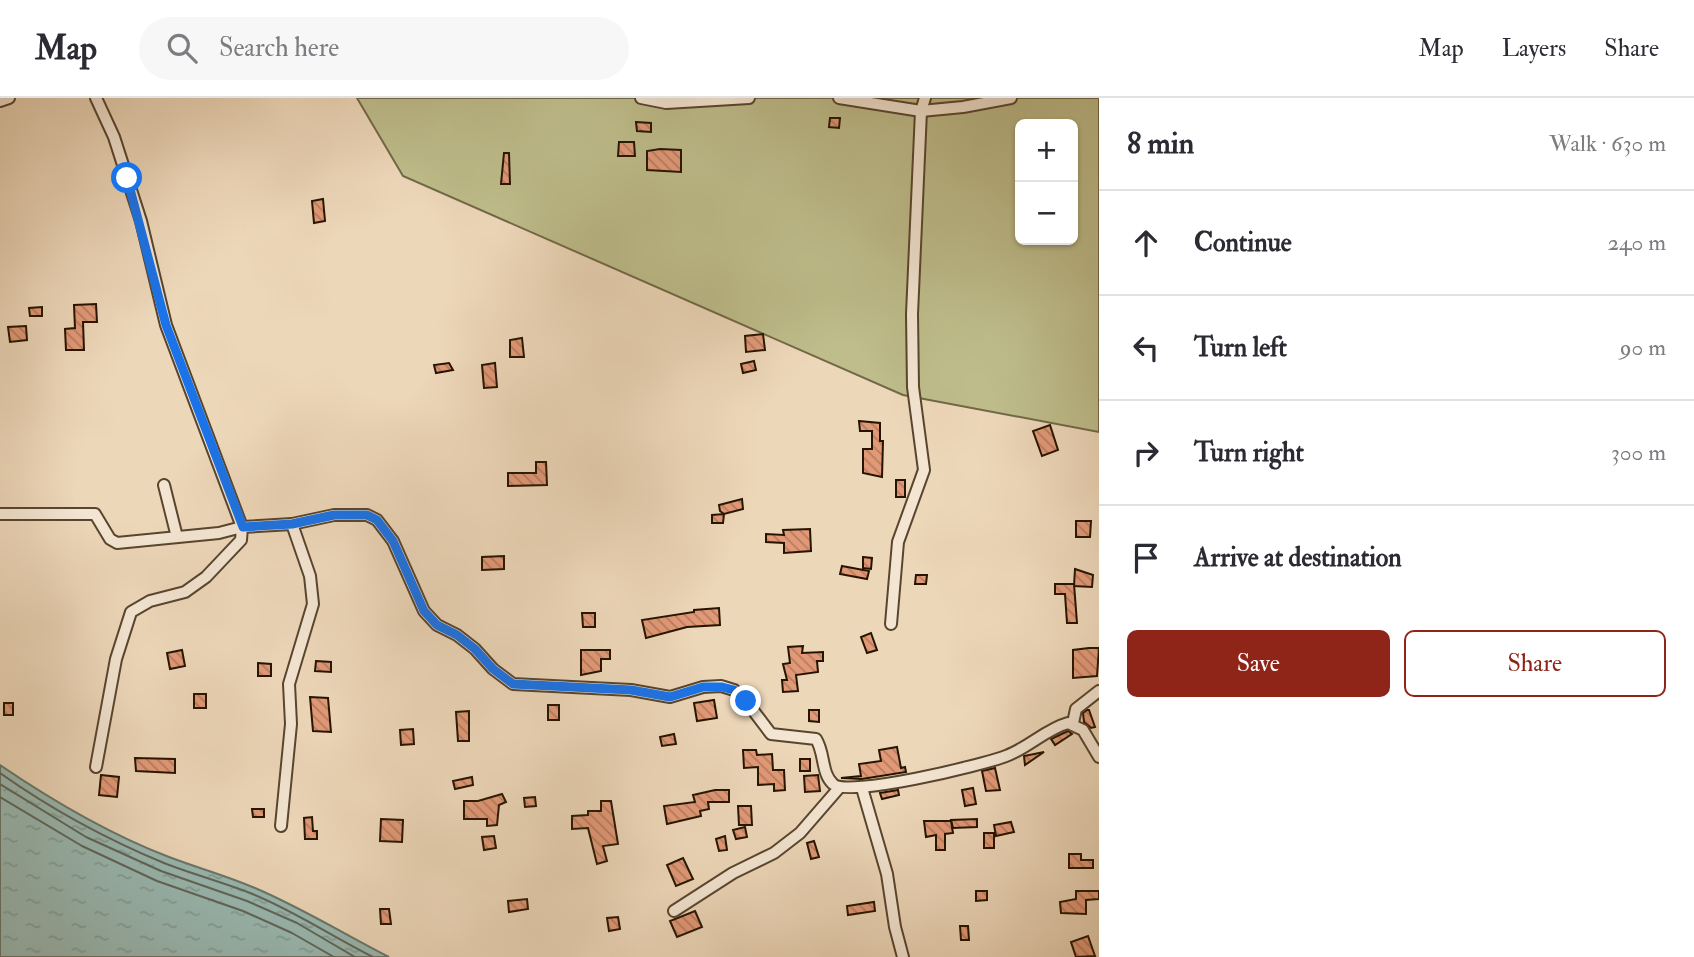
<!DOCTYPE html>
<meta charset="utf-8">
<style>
body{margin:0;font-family:"IM FELL Double Pica",serif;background:#f7f7f7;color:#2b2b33}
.controls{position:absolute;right:21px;top:21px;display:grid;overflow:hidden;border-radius:10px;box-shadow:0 2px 5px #0004}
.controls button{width:63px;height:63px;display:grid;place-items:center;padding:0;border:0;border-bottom:2px solid #e1e1e2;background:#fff;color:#2b2b33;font:35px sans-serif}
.stop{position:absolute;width:21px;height:21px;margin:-16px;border:5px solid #1a73e8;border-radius:50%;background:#fff}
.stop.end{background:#1a73e8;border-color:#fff;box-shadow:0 2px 7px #0008}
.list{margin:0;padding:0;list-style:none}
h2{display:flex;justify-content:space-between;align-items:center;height:91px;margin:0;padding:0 28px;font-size:30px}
h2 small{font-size:23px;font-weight:400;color:#7c7c81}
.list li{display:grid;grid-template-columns:46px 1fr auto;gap:21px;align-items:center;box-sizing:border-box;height:105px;padding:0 28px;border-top:2px solid #e1e1e2}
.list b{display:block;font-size:26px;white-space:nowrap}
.list em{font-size:23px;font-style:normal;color:#7c7c81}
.actions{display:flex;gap:14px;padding:21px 28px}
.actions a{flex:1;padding:16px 0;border:2px solid #8f2418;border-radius:10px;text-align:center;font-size:24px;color:#8f2418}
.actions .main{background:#8f2418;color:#fff}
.icon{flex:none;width:38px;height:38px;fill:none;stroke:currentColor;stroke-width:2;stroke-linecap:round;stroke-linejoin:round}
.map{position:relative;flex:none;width:1099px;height:859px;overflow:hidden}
header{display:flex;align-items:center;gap:42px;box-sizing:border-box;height:98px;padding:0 35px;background:#fff;border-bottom:2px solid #e1e1e2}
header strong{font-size:33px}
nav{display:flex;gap:38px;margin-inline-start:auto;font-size:24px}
.search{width:490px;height:63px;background:#f7f7f7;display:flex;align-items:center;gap:18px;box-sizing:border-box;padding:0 24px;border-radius:38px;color:#7c7c81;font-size:26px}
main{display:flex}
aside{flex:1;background:#fff}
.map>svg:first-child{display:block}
</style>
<header>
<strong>Map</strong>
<div class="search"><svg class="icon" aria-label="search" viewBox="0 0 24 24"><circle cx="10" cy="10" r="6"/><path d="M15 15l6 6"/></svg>Search here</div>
<nav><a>Map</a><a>Layers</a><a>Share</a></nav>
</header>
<main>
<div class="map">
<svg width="1099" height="859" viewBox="0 0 1099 859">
<defs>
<pattern id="water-ripples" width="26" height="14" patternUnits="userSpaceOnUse" patternTransform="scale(1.75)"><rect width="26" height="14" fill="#99b9b2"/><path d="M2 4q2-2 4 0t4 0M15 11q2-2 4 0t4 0" fill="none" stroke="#849e97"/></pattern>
<pattern id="building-back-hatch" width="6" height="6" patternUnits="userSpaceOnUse" patternTransform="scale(1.75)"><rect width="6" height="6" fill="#e29977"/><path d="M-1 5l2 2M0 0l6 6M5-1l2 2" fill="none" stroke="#b77c5f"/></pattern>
</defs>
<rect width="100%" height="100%" fill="#edd7b9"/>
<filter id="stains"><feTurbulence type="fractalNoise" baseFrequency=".00286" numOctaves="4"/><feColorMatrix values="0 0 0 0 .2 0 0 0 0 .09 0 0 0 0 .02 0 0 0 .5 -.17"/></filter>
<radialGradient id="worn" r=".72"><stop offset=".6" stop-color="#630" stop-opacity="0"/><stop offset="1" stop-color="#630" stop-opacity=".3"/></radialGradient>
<path fill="#bebd8b" stroke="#726846" stroke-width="2" fill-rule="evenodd" d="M357 0H1099V334L903 297 403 78ZM1020 26H1073V142H1020Z"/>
<path fill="url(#water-ripples)" stroke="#6b776b" stroke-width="2" d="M0 667C53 703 109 736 169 759 198 770 227 778 255 790 302 810 344 836 389 859H0Z"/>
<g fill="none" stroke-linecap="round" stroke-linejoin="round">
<g stroke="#606659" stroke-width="2">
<path d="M0 675C51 711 106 741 164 765 192 776 222 784 250 795 293 812 331 838 373 859"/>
<polyline points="0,686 86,739 161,773 247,803 297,825 355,859"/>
<polyline points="0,699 82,748 157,783 243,813 292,835 334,859"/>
</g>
</g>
<g fill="url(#building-back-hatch)" stroke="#261400" stroke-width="2">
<polygon points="830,20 840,20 839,30 829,29"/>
<polygon points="636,24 651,25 651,34 637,33"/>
<polygon points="619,44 634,44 635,58 618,58"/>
<polygon points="660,51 681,52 681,74 647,72 647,53"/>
<polygon points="504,55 509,55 510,86 501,86"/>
<polygon points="323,101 325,123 314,125 312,103"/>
<polygon points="96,206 97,224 83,224 84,252 66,252 65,231 75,230 74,207"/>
<polygon points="42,209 42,218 30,218 29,210"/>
<polygon points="26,228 27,242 10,244 8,229"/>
<polygon points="763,236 765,252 746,254 745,238"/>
<polygon points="522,240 524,259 510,259 510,242"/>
<polygon points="754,263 756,272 743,275 741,266"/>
<polygon points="449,265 453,272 436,275 434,267"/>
<polygon points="495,265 497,289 484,290 482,267"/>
<polygon points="859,323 880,325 880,343 883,343 882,379 863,375 863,351 872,351 872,333 860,333"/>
<polygon points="1050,327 1058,352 1042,358 1033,333"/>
<polygon points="536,364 546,364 547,387 508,388 508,375 536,375"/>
<rect x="896" y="382" width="9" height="17"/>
<polygon points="742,401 743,411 724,416 720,413 719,407"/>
<polygon points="724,416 723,425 712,425 712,417"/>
<polygon points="1076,423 1091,423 1090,439 1076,439"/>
<polygon points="810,431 811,453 784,455 784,445 766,444 766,436 784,437 783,432"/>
<polygon points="504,458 504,471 482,472 482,459"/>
<polygon points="863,459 872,460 871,471 863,470"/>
<polygon points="842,468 869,473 867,481 840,476"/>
<polygon points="1075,471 1093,477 1092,489 1074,488"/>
<polygon points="916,477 927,477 926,486 915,486"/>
<polygon points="1055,486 1074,486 1077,525 1067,525 1065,496 1055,496"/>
<polygon points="719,510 720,527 687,529 646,540 642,522 694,514 694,512"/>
<polygon points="582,515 595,515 595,529 583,529"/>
<polygon points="871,535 877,552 867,555 861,539"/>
<polygon points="803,548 802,555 823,554 823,563 817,563 818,574 796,577 798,593 783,594 782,582 787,582 783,566 790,565 788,549"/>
<polygon points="1089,550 1099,550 1097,578 1073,580 1073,552"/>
<polygon points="182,552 185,568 170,571 167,555"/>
<polygon points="581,552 610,552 610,561 601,561 601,573 581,577"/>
<polygon points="316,563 331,564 331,574 315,573"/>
<polygon points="258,565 271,566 271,578 258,578"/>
<rect x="194" y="596" width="12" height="14"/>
<polygon points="310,599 328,600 331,634 313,633"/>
<polygon points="714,602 717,620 697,623 694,605"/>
<rect x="4" y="605" width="9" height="12"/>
<rect x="548" y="607" width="11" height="15"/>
<polygon points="809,612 819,612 819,624 809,623"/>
<polygon points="1087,612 1089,612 1095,629 1091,630 1084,624 1083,615"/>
<polygon points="469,613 469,643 458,643 456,614"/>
<polygon points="413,631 414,646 401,647 400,632"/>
<polygon points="1068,633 1072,636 1055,647 1051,641"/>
<polygon points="674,636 676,646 662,648 660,639"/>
<polygon points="897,649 901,670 905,669 906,674 862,681 841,680 861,678 859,666 881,663 879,652"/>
<polygon points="743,652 756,652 757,657 772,656 773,672 784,672 785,692 774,693 774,686 758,687 758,669 744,670"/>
<polygon points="1044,654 1025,667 1024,658"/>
<polygon points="135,660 175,661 175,675 136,673"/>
<rect x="800" y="661" width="10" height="12"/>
<polygon points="995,670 1000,692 986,693 982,673"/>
<polygon points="101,677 119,679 117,699 99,697"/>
<polygon points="818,677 820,693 805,694 804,678"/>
<polygon points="472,679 473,687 455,691 453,683"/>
<polygon points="973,690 976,706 965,708 962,692"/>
<polygon points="715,692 729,692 729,704 708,704 709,711 700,713 701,718 667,726 664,708 695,704 693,697"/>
<polygon points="898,692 899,697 882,701 880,695"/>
<polygon points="502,696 506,704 499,707 497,727 487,728 487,721 464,721 464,703 478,703"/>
<polygon points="535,699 536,708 525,709 524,700"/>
<polygon points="601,703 611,703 618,746 603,748 607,763 597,766 588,730 572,731 572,718 588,717 588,713 601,713"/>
<polygon points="738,708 751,708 752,727 739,727"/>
<polygon points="252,711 264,711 264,719 253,719"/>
<polygon points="312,719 313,733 317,733 317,741 305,741 304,720"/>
<polygon points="381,721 403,722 402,744 380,743"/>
<polygon points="977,721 977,729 953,730 951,722"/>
<polygon points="924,723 951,723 953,735 945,736 945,752 936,752 936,737 926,739"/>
<polygon points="1011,724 1014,734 996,738 994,727"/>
<polygon points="745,729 747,739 736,741 733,732"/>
<rect x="984" y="735" width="10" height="15"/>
<polygon points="494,738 496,750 484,752 482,739"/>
<polygon points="725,738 727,752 719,753 716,741"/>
<polygon points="814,743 819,759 811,761 807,745"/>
<polygon points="1069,756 1081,756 1081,762 1093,762 1093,770 1069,770"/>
<polygon points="683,760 693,781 676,788 667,767"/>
<polygon points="976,793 987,793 987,802 976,803"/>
<polygon points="1076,793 1099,793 1099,801 1086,802 1086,816 1061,815 1060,804 1076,801"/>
<polygon points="527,801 528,811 509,814 508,803"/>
<polygon points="874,804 875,813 848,817 847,808"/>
<polygon points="380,811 389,811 391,826 381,826"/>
<polygon points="695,813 702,829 677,839 670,823"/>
<polygon points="618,819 620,831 609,833 607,820"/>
<polygon points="960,828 968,828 969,842 961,842"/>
<polygon points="1088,838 1095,858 1076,859 1071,844"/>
</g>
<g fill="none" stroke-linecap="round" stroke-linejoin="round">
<g stroke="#58452e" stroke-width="14">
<g id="minor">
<path d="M96 0 114 39 141 123 166 227 242 429 292 426 334 417H367L377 422 393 443 424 513 437 527 457 537 475 551 493 571 513 586 631 592 670 599 703 589 721 588 734 592 746 603 771 636 816 641C825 655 821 675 833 686 847 700 983 667 1006 658 1028 650 1046 631 1068 625L1083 632 1099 659"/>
<polyline points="641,0 666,5 749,0"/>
<polyline points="839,0 921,13 963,9 1011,0"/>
<polyline points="0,3 9,0"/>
<polyline points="164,387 177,439"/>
<polyline points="0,416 95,416 110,441 117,445 219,435 242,429 241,442 206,479 185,494 150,503 131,514 116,561 96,669"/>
<polyline points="891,526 898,444 924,372 913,289 912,216 921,13 925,0"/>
<polyline points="1073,625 1076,611 1099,593"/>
<polyline points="862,690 887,776 895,829 903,859"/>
<polyline points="281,728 291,626 289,586 313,506 310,478 292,426"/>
<polyline points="674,813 733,775 774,755 800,735 839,690"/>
</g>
</g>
<use href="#minor" stroke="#f3e5d2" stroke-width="10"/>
</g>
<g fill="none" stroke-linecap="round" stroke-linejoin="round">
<polyline stroke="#1a73e8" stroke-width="9" points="127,80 166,227 243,429 292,426 334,417 367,417 377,422 393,443 424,513 437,527 457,537 475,551 493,571 513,586 631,592 670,599 703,589 722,589 734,592 746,603"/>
</g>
<rect width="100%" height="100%" filter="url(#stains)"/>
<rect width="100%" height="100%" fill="url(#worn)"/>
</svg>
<div class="controls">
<button>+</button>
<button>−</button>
</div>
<div class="stop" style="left:127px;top:80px"></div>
<div class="stop end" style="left:746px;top:603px"></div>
</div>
<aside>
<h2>8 min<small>Walk · 630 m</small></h2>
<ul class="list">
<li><svg class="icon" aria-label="ahead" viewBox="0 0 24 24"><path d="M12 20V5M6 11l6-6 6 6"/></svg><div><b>Continue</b></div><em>240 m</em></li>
<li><svg class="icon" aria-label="left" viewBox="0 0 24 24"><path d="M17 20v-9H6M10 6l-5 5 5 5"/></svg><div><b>Turn left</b></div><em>90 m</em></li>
<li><svg class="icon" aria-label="right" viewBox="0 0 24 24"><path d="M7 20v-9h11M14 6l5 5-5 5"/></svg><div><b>Turn right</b></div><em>300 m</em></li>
<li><svg class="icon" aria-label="arrive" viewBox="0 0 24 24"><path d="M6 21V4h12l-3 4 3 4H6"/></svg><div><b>Arrive at destination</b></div></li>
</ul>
<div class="actions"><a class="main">Save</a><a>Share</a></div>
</aside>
</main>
